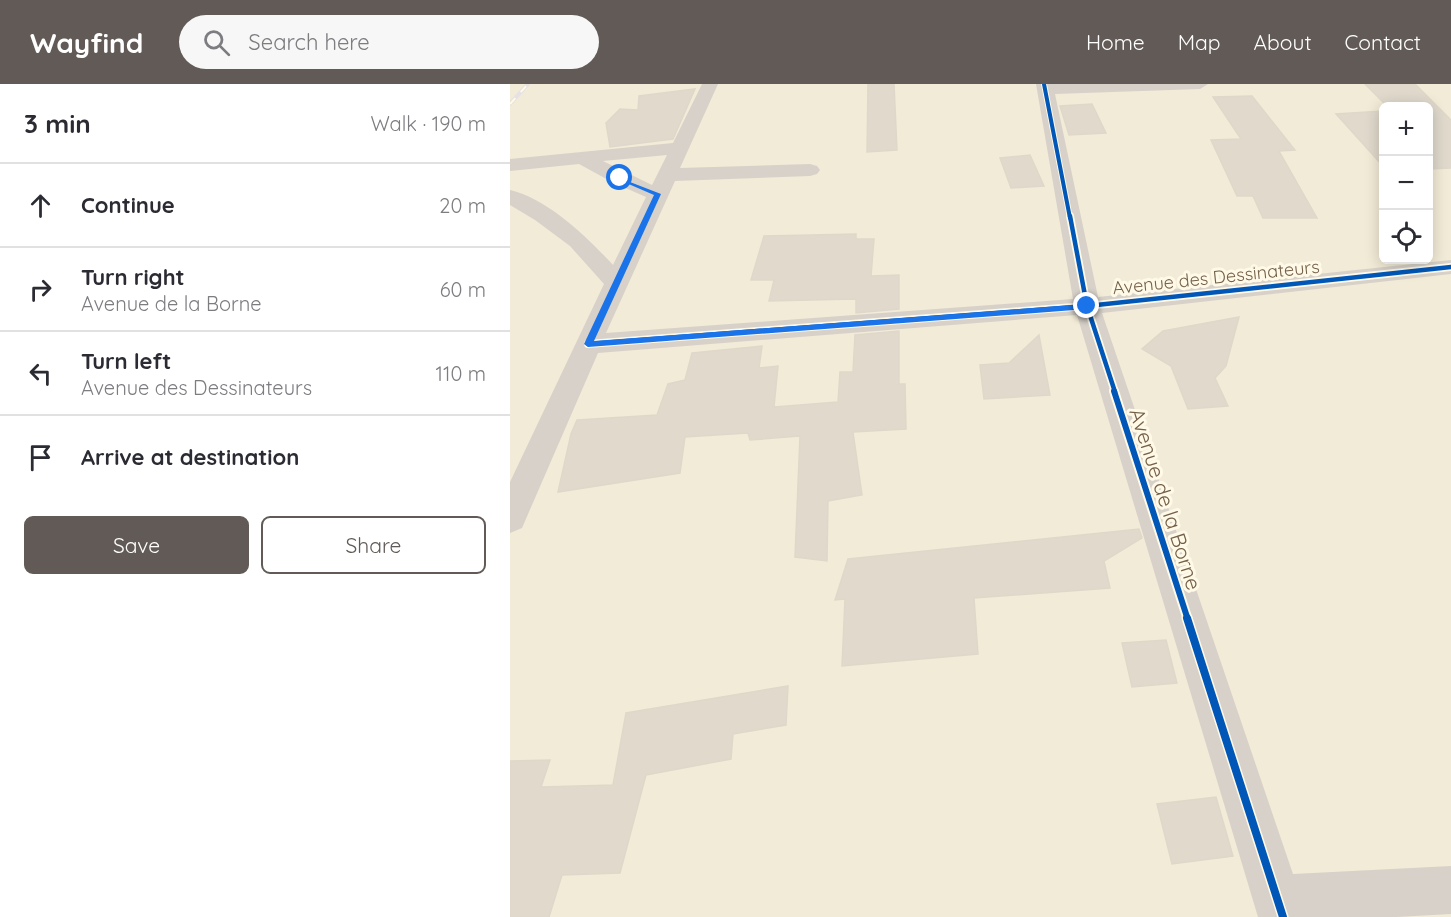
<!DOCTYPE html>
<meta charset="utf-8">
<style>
body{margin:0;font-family:Quicksand,sans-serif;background:#f7f7f7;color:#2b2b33}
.controls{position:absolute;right:18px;top:18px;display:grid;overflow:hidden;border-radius:9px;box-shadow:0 3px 15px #0003}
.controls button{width:54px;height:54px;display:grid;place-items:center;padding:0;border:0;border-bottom:2px solid #e1e1e2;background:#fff;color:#2b2b33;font:30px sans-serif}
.stop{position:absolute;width:18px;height:18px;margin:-14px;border:4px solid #1a73e8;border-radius:50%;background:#fff}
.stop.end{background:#1a73e8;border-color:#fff;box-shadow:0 2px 6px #0008}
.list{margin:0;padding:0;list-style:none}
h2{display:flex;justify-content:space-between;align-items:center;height:78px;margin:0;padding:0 24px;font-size:26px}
h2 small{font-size:20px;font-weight:400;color:#7c7c81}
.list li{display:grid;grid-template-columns:39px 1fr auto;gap:18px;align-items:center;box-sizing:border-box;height:84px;padding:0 24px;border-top:2px solid #e1e1e2}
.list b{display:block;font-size:22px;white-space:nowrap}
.list p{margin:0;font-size:20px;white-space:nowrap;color:#7c7c81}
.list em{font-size:20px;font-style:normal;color:#7c7c81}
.actions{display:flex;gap:12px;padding:18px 24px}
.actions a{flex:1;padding:14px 0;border:2px solid #615a56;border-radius:9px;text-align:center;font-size:21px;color:#615a56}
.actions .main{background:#615a56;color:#fff}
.icon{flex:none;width:33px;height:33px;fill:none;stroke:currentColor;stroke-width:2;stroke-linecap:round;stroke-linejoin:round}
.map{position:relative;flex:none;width:941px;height:833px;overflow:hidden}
header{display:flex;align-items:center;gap:36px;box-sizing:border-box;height:84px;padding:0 30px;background:#615a56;color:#fff}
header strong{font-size:28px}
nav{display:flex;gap:33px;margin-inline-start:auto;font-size:21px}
.search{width:420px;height:54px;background:#f7f7f7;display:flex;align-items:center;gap:15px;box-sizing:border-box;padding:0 21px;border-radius:33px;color:#7c7c81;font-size:22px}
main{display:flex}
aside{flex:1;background:#fff}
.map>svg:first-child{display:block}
</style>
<header>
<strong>Wayfind</strong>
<div class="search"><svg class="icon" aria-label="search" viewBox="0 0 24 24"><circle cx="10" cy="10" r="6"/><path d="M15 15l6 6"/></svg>Search here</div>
<nav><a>Home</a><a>Map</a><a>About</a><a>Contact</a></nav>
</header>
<main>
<aside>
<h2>3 min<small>Walk · 190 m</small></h2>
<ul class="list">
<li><svg class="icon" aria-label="ahead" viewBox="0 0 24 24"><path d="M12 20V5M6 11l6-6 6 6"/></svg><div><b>Continue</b></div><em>20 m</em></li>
<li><svg class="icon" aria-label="right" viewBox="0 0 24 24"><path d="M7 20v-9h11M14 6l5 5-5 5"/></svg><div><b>Turn right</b><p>Avenue de la Borne</p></div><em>60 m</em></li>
<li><svg class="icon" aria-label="left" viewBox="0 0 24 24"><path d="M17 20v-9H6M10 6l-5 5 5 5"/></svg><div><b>Turn left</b><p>Avenue des Dessinateurs</p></div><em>110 m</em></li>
<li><svg class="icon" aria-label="arrive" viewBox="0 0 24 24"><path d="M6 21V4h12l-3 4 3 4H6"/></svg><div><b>Arrive at destination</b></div></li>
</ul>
<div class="actions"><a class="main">Save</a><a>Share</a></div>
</aside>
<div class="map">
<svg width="941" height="833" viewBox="0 0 941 833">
<rect width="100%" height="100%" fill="#f6f3e7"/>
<path fill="#f2ebd7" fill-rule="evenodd" d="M0 0H941V833H0ZM874 22H918V176H874Z"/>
<g fill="#e0d9cc" stroke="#dfd8ca" stroke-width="1.5">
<polygon points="358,0 384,0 387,66 357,68"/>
<polygon points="855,0 905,0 941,36 941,84 918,85 918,22 877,22"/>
<polygon points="185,5 163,55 100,63 96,39 110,25 128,26 129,12"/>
<polygon points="742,12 785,66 769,67 807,134 753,134 743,112 727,112 701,56 731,55 703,13"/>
<polygon points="582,20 596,49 559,51 550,22"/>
<polygon points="873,27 873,82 826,30"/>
<polygon points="520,71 534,102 501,104 490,74"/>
<polygon points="346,150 346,155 364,155 361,192 389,191 389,225 346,229 346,215 259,217 264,196 241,196 254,152"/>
<polygon points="729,233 716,282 705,294 718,322 678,325 661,282 632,265 653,247"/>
<polygon points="389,247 389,300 395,300 396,345 343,348 352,411 318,417 317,477 285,473 290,352 240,356 238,349 175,353 170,389 48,408 61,350 67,336 147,331 158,300 175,296 182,269 252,262 249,284 268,282 264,323 328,318 330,288 343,288 345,251"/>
<polygon points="529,251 540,311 474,315 470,281 499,279"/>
<polygon points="629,445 632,454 594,477 600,504 464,514 468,570 332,582 335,515 325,516 338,475"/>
<polygon points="656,556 667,599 622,603 612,559"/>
<polygon points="278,602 276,641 223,650 221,675 136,691 110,789 52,791 39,833 0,833 0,677 40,676 31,703 103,701 116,629"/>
<polygon points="706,713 723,772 662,780 647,720"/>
</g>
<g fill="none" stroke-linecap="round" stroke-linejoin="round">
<path fill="#d7d1c9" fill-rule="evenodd" d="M192 0H208L170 84 300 80 307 82 310 86 307 90 300 92 165 97 96 249 563 215 526 0H698L690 5 545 10 588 213 941 176V190L592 229 783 790 941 782V830L886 833H748L567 231 88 269 12 444 0 449V398L94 200 60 162 25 136 0 121V106C38 115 77 153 103 181L136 113 102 98 69 80 0 87V75L163 59ZM157 71 142 101 93 77Z"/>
<g stroke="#e5e1e4" stroke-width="4">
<polyline id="rail" points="0,20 18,0"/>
</g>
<use href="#rail" stroke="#fffae8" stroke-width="2" stroke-dasharray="8" stroke-linecap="butt"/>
<g stroke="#fffae8" stroke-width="6">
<polyline id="cycleway-far3" points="534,0 560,134"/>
</g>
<g stroke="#fffae8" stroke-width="8">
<g id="cycleway-far2">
<polyline points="560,132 577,222 605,308"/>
<polyline points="78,260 577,222 941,183"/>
</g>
</g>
<g stroke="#fffae8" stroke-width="10">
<polyline id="cycleway-far1" points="604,307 678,536"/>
</g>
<g stroke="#fffae8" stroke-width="11">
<polyline id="cycleway" points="677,534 773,833"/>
</g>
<use href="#cycleway-far3" stroke="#0057b8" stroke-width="4"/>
<use href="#cycleway-far2" stroke="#0057b8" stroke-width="4.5"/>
<use href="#cycleway-far1" stroke="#0057b8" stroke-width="6"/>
<use href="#cycleway" stroke="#0057b8" stroke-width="8"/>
</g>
<polygon fill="#1a73e8" points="107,93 151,110 84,257 577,220 581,222 577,225 78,263 74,260 144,111 107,95"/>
<g text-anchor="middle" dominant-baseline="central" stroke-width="6" stroke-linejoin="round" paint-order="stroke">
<g font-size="18" fill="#746048" stroke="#fffae8">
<text transform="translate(706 193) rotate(-6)">Avenue des Dessinateurs</text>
</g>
<g font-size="21" fill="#746048" stroke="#fffae8">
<text transform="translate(656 415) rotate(72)">Avenue de la Borne</text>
</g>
</g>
</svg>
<div class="controls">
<button>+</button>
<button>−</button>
<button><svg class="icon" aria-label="locate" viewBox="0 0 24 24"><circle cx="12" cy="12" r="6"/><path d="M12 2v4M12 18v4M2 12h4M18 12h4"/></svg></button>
</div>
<div class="stop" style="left:110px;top:94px"></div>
<div class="stop end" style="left:577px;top:222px"></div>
</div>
</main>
